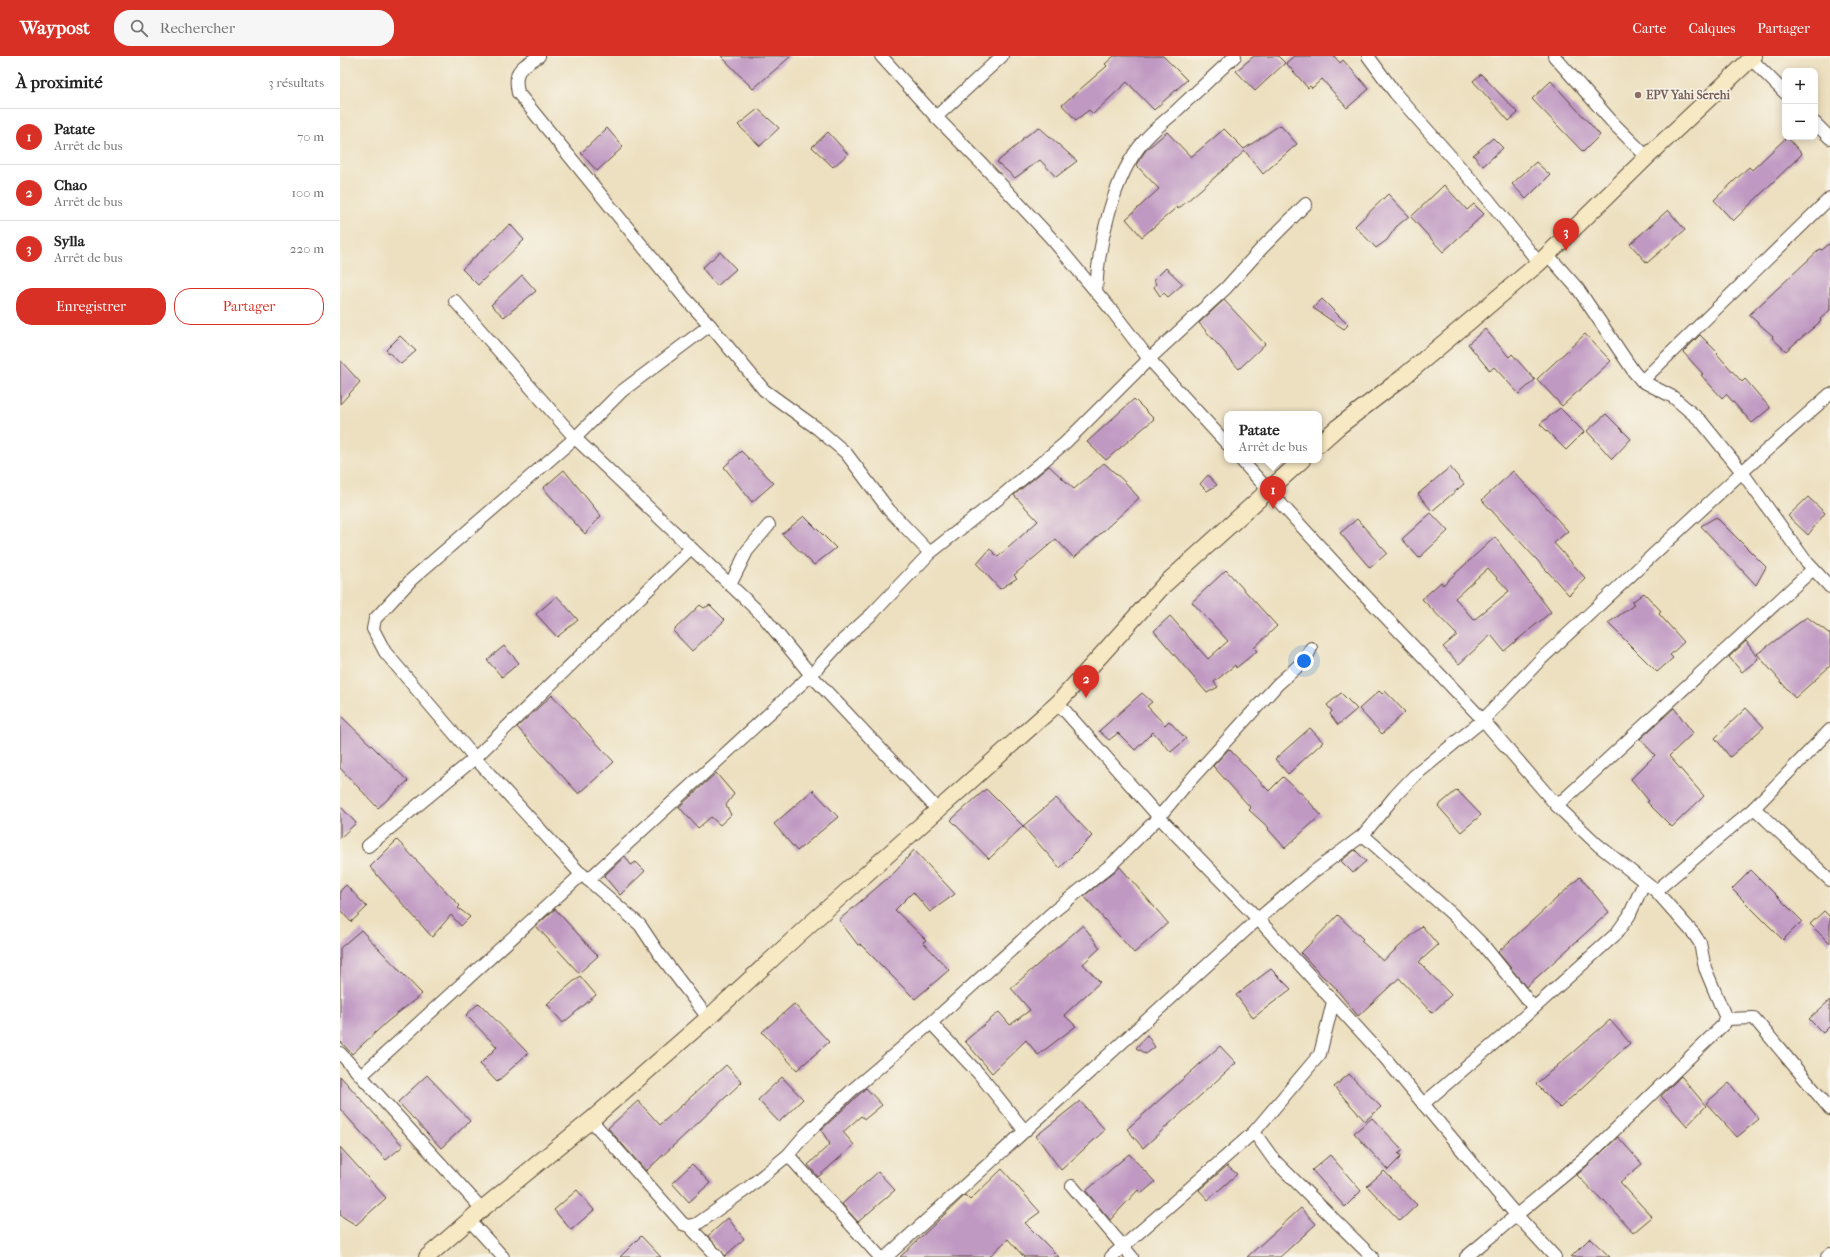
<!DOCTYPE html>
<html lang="fr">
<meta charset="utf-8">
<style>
body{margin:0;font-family:"IM FELL French Canon",serif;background:#f6f6f6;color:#222}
.controls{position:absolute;right:12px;top:12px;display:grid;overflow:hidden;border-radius:8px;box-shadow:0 2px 10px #0003}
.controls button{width:36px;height:36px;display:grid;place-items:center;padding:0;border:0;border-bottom:1px solid #e0e0e0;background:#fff;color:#222;font:20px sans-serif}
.you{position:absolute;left:964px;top:605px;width:14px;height:14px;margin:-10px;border:3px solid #fff;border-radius:50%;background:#1a73e8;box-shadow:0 0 0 6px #1a73e833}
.badge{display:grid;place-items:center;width:26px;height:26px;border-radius:50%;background:#d93025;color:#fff;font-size:13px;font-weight:700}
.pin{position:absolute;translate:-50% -33px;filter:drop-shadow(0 1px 2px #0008)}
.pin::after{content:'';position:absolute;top:21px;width:14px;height:12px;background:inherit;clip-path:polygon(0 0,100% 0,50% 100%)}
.popup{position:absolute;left:884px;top:355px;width:98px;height:52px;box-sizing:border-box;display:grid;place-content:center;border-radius:8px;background:#fff;filter:drop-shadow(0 1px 3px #0005);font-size:13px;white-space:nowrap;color:#767676}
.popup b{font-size:15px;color:#222}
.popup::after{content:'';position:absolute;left:50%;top:100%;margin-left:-8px;border:8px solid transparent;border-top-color:#fff}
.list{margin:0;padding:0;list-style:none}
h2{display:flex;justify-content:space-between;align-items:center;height:52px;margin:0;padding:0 16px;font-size:17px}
h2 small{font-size:13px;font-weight:400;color:#767676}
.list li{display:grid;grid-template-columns:26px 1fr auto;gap:12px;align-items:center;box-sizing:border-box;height:56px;padding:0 16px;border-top:1px solid #e0e0e0}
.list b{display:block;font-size:15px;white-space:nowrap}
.list p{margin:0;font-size:13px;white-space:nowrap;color:#767676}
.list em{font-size:13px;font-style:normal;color:#767676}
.actions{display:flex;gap:8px;padding:12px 16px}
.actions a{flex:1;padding:9px 0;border:1px solid #d93025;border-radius:16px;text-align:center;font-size:14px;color:#d93025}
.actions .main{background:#d93025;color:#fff}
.icon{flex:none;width:22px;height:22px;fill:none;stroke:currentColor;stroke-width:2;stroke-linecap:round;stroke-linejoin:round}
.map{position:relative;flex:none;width:1490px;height:1201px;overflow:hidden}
header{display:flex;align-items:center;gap:24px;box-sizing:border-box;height:56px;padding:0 20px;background:#d93025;color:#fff}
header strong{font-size:19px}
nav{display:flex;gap:22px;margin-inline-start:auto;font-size:14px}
.search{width:280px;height:36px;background:#f6f6f6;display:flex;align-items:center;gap:10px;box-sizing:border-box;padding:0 14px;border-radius:16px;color:#767676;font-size:15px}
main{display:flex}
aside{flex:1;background:#fff}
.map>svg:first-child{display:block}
</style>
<header>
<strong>Waypost</strong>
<div class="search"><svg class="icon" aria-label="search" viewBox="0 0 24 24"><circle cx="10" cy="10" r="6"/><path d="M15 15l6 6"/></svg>Rechercher</div>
<nav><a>Carte</a><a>Calques</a><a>Partager</a></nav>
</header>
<main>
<aside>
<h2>À proximité<small>3 résultats</small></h2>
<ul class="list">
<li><span class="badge">1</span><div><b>Patate</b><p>Arrêt de bus</p></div><em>70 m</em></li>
<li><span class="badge">2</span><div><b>Chao</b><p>Arrêt de bus</p></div><em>100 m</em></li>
<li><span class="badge">3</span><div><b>Sylla</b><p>Arrêt de bus</p></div><em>220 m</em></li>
</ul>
<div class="actions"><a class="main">Enregistrer</a><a>Partager</a></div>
</aside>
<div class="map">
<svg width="1490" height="1201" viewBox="0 0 1490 1201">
<rect width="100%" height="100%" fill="#f7f3e8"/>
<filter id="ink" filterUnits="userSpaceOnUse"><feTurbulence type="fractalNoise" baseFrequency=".025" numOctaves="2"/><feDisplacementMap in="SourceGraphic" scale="8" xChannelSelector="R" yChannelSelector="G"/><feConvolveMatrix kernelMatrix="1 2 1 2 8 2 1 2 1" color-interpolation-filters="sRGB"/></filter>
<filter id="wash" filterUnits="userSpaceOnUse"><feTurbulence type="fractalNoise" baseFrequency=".012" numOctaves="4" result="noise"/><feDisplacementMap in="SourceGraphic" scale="16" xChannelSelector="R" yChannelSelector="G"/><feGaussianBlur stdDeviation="0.9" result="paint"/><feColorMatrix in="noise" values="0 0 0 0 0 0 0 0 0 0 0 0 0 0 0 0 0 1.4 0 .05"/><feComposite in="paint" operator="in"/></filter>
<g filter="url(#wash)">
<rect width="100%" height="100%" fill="#ede0c0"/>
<g id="blocks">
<g fill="#c099c3" fill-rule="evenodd">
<polygon points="381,0 451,0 413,33"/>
<polygon points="774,0 823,0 847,24 814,54 787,26 753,58 749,54 736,64 722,49 767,10 765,8"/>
<polygon points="914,0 938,0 945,7 915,35 896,15"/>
<polygon points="954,0 994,0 1000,7 1003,4 1029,33 1007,52 982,23 972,32 970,30 968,32 946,7"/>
<polygon points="1141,18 1178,57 1169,65 1133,25"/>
<polygon points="1211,25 1260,79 1243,96 1192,43"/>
<polygon points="418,53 439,72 420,90 398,69"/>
<polygon points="940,69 957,88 923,118 905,95 838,153 837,151 802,181 786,163 819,133 796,109 806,94 827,76 851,101 884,73 904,93"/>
<polygon points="699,71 737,105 716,121 700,104 675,122 657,106 683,84 682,83"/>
<polygon points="267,72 283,91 257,115 241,97"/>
<polygon points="488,76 508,98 493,111 472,91"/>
<polygon points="1447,81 1462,98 1393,165 1374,144 1409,111 1412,114"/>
<polygon points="1153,82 1163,92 1143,110 1133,99"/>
<polygon points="1196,106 1210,119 1186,143 1172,128"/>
<polygon points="1104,129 1127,154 1134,148 1144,158 1103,196 1071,161"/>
<polygon points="1048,138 1069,160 1056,171 1047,184 1036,192 1015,170"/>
<polygon points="1328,154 1345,174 1307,207 1290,188"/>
<polygon points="170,168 184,184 138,229 122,213"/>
<polygon points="1490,187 1490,254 1480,263 1481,265 1446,295 1432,282 1433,280 1409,259 1480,193 1482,194"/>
<polygon points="380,196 396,213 377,230 362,212"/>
<polygon points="826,212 843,228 828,241 824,237 820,240 814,231 816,228 814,224"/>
<polygon points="182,219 196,235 164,261 151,249"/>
<polygon points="982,243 1008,269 1004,273 973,252"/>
<polygon points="884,244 925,288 899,313 859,267"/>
<polygon points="1145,273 1169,301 1172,298 1195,324 1179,338 1154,311 1150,315 1128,288"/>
<polygon points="1245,278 1271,305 1222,350 1197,323"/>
<polygon points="1360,279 1378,297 1377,298 1402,326 1405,323 1430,352 1412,367 1386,338 1382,342 1361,319 1363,318 1343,296"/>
<polygon points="60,280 76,295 61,308 46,294"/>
<polygon points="0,304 20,326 0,348"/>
<polygon points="794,343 814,363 766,404 747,386"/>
<polygon points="1220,352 1244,376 1226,394 1200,368"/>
<polygon points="1266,358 1291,383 1272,403 1247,375"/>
<polygon points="401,395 434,427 412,446 384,411"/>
<polygon points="764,407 785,426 799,442 734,502 716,483 674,519 677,522 660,533 637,508 650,493 658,501 698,465 674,439 709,410 734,433"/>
<polygon points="1110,411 1124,428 1092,455 1078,438"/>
<polygon points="224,414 261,460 245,478 203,432"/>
<polygon points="1173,415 1228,475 1214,487 1246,523 1229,539 1142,444"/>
<polygon points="868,419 877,429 867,435 860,428"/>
<polygon points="1468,441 1485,457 1468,479 1448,460"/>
<polygon points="1091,457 1108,475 1079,502 1062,483"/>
<polygon points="464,460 496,492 474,509 442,478"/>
<polygon points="1376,461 1426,511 1416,529 1361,470"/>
<polygon points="1017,463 1047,497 1030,512 1000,477"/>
<path d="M1155 481 1211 556 1164 595 1151 579 1119 608 1103 591 1117 579 1082 543 1101 526 1103 529ZM1148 512 1169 535 1134 564 1115 542Z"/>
<polygon points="886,514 937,570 914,592 917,595 896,612 895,609 874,626 878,631 867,637 814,575 830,560 868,603 888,585 852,546"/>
<polygon points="1304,537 1321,555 1319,558 1344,586 1330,599 1333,602 1317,616 1268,567 1294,549 1292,546"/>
<polygon points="217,540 238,564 217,581 196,558"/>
<polygon points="360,549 364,552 370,549 385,564 352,595 333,575"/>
<polygon points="1467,561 1490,578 1490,610 1455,642 1417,598"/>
<polygon points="1406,585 1418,603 1402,616 1389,601"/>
<polygon points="164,590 179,607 162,621 147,604"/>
<polygon points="1039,635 1042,638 1045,635 1065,656 1042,678 1019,653"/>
<polygon points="802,637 812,646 807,650 825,669 829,665 846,683 831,696 813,676 795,694 778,677 769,684 759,675"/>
<polygon points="1001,637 1017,653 998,669 990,658 992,655 987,649"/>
<polygon points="212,639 274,706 239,738 177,671"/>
<polygon points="1334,652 1353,677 1329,700 1364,740 1332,771 1307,746 1309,745 1291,723 1315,699 1300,683"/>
<polygon points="1406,652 1424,671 1390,701 1375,682"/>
<polygon points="0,659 68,725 38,752 0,712"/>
<polygon points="970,672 983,686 948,718 935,703"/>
<polygon points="889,693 929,735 943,721 962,738 981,759 945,792 928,773 929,772 909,754 911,752 873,710"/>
<polygon points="376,717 394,738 386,749 391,759 380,769 371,761 358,772 339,751"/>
<polygon points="646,733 683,770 649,803 611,764"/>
<polygon points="473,734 498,761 457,795 434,768"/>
<polygon points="1117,734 1141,759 1121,776 1098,750"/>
<polygon points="716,742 752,780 720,812 683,770"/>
<polygon points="0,750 16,767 0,782"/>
<polygon points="57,784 120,850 118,852 130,861 121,870 111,859 92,881 30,811"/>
<polygon points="574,794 615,838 590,856 573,836 555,854 586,884 583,886 609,914 575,943 520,888 518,889 499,864 556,815"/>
<polygon points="1015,794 1026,805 1013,817 1001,805"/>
<polygon points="285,800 291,809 296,806 305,815 280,839 264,820"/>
<polygon points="780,811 828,867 794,897 744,840"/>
<polygon points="1411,814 1462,865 1443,884 1392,833"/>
<polygon points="1240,821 1269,856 1186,931 1158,896"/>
<polygon points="6,829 27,851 11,866 0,854 0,835"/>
<polygon points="215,853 258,900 239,917 196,870"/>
<polygon points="1484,855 1490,861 1490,888 1470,868"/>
<polygon points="998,859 1023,883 1021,885 1043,905 1082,870 1098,889 1079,906 1111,939 1092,957 1059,922 1018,960 992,928 983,921 961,897"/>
<polygon points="743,869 760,892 743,908 760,926 724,959 736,970 698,999 686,984 652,1017 625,985 659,956 670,969 690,954 671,932"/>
<polygon points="21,874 82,938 48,965 12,998 0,985 0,892"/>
<polygon points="931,913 951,933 913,962 896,939"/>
<polygon points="240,920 256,939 223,967 207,948"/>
<polygon points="1490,944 1490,970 1483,977 1469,963"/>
<polygon points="139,947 188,997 157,1026 140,1008 157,991 126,959"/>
<polygon points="454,948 489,986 457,1014 422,976"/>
<polygon points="1270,964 1290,987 1220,1052 1196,1028"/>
<polygon points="807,979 815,991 806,998 796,992"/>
<polygon points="880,990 896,1007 803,1092 787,1073"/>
<polygon points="386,1009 402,1026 306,1115 268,1072 298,1045 320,1069"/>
<polygon points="1009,1018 1041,1051 1025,1065 994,1031"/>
<polygon points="87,1019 130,1065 101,1092 58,1046"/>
<polygon points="0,1020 63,1090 46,1104 0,1053"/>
<polygon points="1341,1020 1366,1050 1347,1070 1321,1040"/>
<polygon points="442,1021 463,1043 439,1066 418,1044"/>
<polygon points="1389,1027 1419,1063 1397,1081 1366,1047"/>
<polygon points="526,1032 542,1049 525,1063 521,1060 503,1076 514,1089 478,1121 468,1109 490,1088 481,1074"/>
<polygon points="740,1045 765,1074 721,1114 696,1080"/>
<polygon points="1032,1062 1063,1094 1058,1098 1062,1100 1048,1114 1014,1077"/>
<polygon points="1278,1081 1302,1108 1280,1126 1312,1161 1293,1177 1264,1144 1262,1145 1237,1119"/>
<polygon points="0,1091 46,1142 16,1169 0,1159"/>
<polygon points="789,1098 815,1126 801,1138 798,1134 770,1164 746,1135"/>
<polygon points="990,1099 1021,1135 1005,1151 972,1114"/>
<polygon points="352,1108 370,1127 349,1146 332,1127"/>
<polygon points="887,1110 897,1118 868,1144 859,1134"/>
<polygon points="662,1113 700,1156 685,1167 719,1201 684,1201 668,1183 649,1201 560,1201 625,1139 630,1144"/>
<polygon points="1044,1115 1077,1149 1060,1165 1027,1130"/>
<polygon points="538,1116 555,1134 518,1166 502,1148"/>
<polygon points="237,1134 254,1154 231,1174 214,1154"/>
<polygon points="961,1152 976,1168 940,1201 907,1201"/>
<polygon points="388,1162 404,1183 385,1200 368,1180"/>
<polygon points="301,1180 321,1201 280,1201"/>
<polygon points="1250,1182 1270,1201 1231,1201"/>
</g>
</g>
</g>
<g filter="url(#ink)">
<use href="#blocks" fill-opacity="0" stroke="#564536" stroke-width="1"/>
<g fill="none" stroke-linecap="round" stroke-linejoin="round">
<g stroke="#564536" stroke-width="14">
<g id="street">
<path d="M199 0C181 12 173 13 178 37L344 241 370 269 424 334 478 373 506 397 549 454 590 497"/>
<polyline points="541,0 596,61 643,109 711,182 773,256 809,303 887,388"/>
<polyline points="1028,0 1055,37 1148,143 1199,207"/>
<polyline points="1214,0 1274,68 1307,101"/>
<polyline points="1411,3 1445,37"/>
<polyline points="596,61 662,0"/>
<polyline points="1475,67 1490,82"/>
<polyline points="1208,199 1238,233 1294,316 1302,325 1333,341 1361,365 1402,416 1465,504 1490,531"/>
<path d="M756 236C758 189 773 120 804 85 813 74 825 65 835 56 855 37 875 19 895 0"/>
<polyline points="115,245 235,382 423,560 471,619 598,754"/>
<polyline points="1302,325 1490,142"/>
<polyline points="901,404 1004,517 1143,664 1217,750 1258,789 1316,835 1354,878 1360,887 1365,912 1385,960 1385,967 1249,1099 1126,1201"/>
<polyline points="390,529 407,495 429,469"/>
<polyline points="718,647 819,761 918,863 1045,1002 1171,1153 1215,1201"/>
<polyline points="1217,750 1473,513"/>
<polyline points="1414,752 1490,824"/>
<polyline points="1023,779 1112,858 1143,889 1194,952"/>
<polyline points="28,790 135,702 351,492"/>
<polyline points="248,824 471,619 502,585 532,558 590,497 658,443 725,387 809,303 886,232 922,192 966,148"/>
<polyline points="1316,835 1414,752 1490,674"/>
<polyline points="368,962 318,896 300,869 238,815 135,702 45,596 33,573 35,563 72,523 235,382 282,335 370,269"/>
<polyline points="1386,963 1414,962 1490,1053"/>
<polyline points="591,967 640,1019 684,1074"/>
<polyline points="0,997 142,1153"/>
<polyline points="22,1019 242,818"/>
<polyline points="1083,1048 1164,979 1276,878 1289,860 1304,827"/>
<polyline points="251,1064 343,1168 349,1170 357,1168 408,1132 448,1099 465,1079 511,1035 591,967 713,856 772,808 819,761 845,730 938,628 966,603 971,592"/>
<polyline points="914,1076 934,1104 1032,1201"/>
<polyline points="448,1099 540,1201"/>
<polyline points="732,1130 792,1201"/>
<polyline points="130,1165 163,1201"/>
<polyline points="349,1170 378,1201"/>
<polyline points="546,1201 918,863 972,817 1023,779 1055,740 1074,720 1143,664 1201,603 1402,416 1490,338"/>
<polyline points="771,1201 914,1076 980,998 993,946"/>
<polyline points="1487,1201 1490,1198"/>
</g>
</g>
<g stroke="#564536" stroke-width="18">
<g id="secondary">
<polyline points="979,388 998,371 1062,322 1199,207 1307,101 1414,0"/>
<polyline points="87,1201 142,1153 251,1064 368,962 469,869 718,647 824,529 962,404"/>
</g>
</g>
<use href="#street" stroke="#fff" stroke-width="12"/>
<use href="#secondary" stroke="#f7e9c3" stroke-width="16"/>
</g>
</g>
<circle fill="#8d6e63" stroke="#f7f3e8" stroke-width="1.5" cx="1298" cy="39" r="4"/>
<g text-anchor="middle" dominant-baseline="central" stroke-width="3" stroke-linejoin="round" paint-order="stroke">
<g font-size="12" font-weight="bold" fill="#785e54" stroke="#f7f3e8" text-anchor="start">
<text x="1306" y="39">EPV Yahi Serehi</text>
</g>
</g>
</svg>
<div class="controls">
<button>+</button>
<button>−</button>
</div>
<div class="you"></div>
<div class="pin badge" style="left:933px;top:453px">1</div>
<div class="popup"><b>Patate</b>Arrêt de bus</div>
<div class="pin badge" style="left:746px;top:642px">2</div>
<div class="pin badge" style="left:1226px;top:195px">3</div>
</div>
</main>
